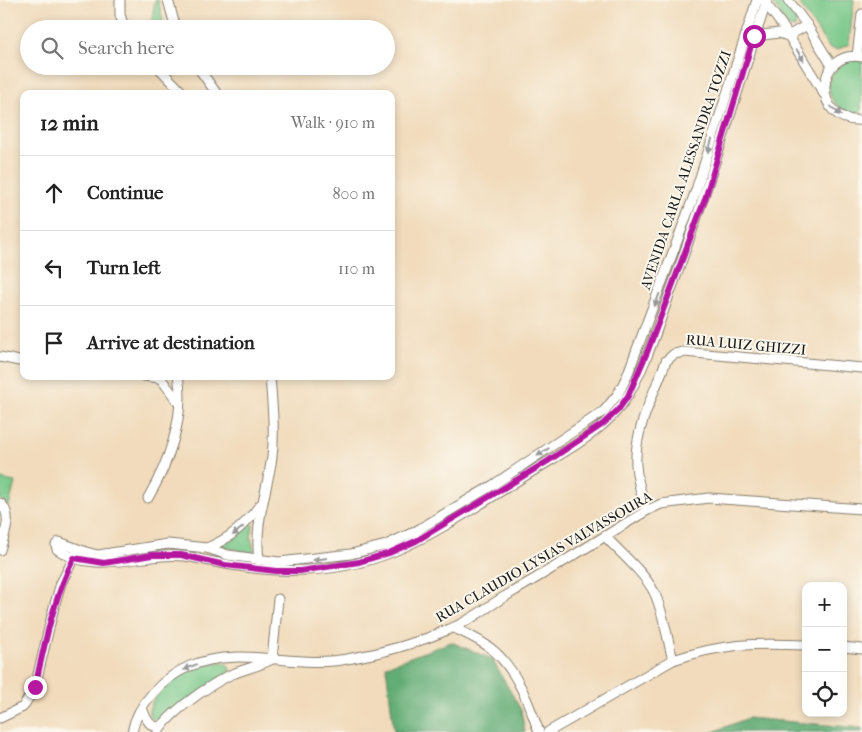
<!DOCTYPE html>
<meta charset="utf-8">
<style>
body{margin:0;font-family:"IM FELL French Canon",serif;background:#f6f6f6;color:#222}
.controls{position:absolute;right:15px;bottom:15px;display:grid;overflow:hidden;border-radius:10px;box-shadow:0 2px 8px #0003}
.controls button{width:45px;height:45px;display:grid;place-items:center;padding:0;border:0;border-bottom:1px solid #e0e0e0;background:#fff;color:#222;font:25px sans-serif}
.stop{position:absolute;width:15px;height:15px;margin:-11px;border:4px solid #b5179e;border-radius:50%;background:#fff}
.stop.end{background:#b5179e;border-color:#fff;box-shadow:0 1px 5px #0008}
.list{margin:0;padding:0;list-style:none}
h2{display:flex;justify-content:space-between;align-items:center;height:65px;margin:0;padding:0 20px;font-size:21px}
h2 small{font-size:16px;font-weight:400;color:#767676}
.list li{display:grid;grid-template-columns:32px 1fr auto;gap:15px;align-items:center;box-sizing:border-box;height:75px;padding:0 20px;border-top:1px solid #e0e0e0}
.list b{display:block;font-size:19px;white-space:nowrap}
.list em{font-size:16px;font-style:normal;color:#767676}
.icon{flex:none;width:28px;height:28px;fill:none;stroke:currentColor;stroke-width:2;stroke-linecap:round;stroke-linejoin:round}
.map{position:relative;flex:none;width:862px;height:732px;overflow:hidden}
.search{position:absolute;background:#fff;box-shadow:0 2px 8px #0003;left:20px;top:20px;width:375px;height:55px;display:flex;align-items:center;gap:12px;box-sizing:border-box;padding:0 18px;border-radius:28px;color:#767676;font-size:19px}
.panel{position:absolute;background:#fff;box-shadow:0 2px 8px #0003;left:20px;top:90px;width:375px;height:290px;border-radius:10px}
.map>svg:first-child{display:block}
</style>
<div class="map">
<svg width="862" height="732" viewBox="0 0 862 732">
<rect width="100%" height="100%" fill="#fbf7ec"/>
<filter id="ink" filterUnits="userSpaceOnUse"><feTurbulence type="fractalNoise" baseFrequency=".02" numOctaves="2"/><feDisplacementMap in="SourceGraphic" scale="10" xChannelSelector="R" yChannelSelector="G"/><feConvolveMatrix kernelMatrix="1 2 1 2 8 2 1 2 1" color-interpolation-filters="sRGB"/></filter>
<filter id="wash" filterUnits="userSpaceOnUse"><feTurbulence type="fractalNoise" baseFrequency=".0096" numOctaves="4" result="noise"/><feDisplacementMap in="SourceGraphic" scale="20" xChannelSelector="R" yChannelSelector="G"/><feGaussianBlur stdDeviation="1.12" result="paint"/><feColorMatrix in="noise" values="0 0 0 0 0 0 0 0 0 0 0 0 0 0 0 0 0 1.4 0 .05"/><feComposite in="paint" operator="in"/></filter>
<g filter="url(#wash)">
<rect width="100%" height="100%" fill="#f1dbbc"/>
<g fill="#78c788" stroke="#4a7252">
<polygon points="155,0 158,0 165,29 150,29"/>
<polygon points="771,0 783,0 796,21 795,28 788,27"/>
<polygon points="797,0 854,0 849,44 837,50 829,48"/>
<path d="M854 60 862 61 861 113C822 114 817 67 854 60Z"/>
<polygon points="0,479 15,482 9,506 0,499"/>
<polygon points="251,524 253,525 251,538 255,554 220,546 239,536"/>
<path d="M224 662 229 666 230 671 164 720 158 721 150 717C142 698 185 671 201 666 208 664 216 663 224 662Z"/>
</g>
<g fill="#62ac74" stroke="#3f6448">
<polygon points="451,642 492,659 521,710 525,732 394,732 386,666"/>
<polygon points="748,718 862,728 862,732 713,732"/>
</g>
</g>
<g filter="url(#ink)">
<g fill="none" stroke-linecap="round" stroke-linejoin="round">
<g stroke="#867c6c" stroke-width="11">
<g id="minor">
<polyline points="120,0 120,15 125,29"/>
<polyline points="168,0 176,29"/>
<path d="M757 0 695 193 627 376 618 394 604 411 493 485 416 531 386 545 351 554 279 562 228 555 207 548 168 544 98 555 86 552 59 542 56 545 57 549C98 579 150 547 195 558 260 573 328 578 392 552 441 532 487 499 533 471 565 451 607 430 627 397 647 364 658 325 671 290 707 194 735 97 767 0"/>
<polyline points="763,0 782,25 824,94"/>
<polyline points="788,0 807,25 832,66"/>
<polyline points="755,36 779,33 788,36 807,25"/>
<polyline points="857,56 862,14"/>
<path d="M862 57C815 48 810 124 862 120"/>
<polyline points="157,66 184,94"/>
<polyline points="197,66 217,94"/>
<polyline points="0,357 24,362"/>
<polyline points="144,376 159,378"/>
<polyline points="162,380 179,403"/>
<path d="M148 498C168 464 186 416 178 376"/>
<path d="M0 503C14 515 4 535 0 550"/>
<path d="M646 511C642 496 637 481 636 465 634 430 654 394 666 361L674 354 684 352 862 368"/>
<path d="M605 536C621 554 643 571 654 592 664 613 667 638 673 660"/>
<path d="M207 548C231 538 245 525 260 505"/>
<path d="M259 560C254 523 267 492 272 457 275 430 272 403 270 376"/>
<path d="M454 628C467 634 483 641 494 651 517 671 529 704 539 732"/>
<polyline points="843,647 862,649"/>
<polyline points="272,659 278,599"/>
<path d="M142 708C146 718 149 729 162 726"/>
<polyline points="0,718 23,707 35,687 54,607 61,583 76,554"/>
<path d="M132 732C137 704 164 677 190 666 240 645 295 669 347 659 383 653 418 643 452 628 470 621 487 607 504 597 552 569 599 540 646 511L661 504 709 498 862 509"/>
<path d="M158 732C170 712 207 687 228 676 242 669 258 667 272 659"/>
<path d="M548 732 673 660C724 643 753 643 806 645"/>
</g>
</g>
<use href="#minor" stroke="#fff" stroke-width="9"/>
</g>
<defs><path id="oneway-solid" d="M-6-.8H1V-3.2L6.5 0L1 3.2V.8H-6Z" transform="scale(1.25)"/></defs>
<g fill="#999">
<use href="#oneway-solid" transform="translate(800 55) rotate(58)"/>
<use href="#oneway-solid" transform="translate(836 111) rotate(41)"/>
<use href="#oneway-solid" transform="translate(710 146) rotate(107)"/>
<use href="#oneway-solid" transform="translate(657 300) rotate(111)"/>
<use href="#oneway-solid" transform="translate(543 452) rotate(147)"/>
<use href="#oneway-solid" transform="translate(238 531) rotate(141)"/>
<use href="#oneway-solid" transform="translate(320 559) rotate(172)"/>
<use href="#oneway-solid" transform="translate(190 667) rotate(157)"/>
</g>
</g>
<g fill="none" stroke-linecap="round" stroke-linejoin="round" filter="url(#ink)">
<path stroke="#b5179e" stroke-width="6" d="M35 687C45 643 53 599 74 558L104 563 152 555H181L225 565 276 571H300L359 562 389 553 416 541 548 461 603 424 618 410 628 396 648 350 705 199 754 36"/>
</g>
<g text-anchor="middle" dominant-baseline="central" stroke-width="4" stroke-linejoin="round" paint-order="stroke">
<g font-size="14" fill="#1c1c1c" stroke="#fbf7ec">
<text transform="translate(686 170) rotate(-71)">AVENIDA CARLA ALESSANDRA TOZZI</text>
<text transform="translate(746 345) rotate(5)">RUA LUIZ GHIZZI</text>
<text transform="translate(544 557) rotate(-30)">RUA CLAUDIO LYSIAS VALVASSOURA</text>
</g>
</g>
</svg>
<div class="controls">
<button>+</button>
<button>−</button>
<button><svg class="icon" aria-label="locate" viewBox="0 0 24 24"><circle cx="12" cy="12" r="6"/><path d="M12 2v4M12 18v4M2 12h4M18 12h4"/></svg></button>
</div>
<div class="stop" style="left:754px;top:36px"></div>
<div class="stop end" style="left:35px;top:687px"></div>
<div class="search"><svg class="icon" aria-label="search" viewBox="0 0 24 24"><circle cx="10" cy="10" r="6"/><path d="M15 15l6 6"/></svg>Search here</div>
<section class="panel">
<h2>12 min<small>Walk · 910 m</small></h2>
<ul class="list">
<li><svg class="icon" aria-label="ahead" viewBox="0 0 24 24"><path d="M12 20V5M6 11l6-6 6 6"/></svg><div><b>Continue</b></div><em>800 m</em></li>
<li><svg class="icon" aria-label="left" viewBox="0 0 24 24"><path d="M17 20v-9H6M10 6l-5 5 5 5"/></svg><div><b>Turn left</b></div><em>110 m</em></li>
<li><svg class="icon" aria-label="arrive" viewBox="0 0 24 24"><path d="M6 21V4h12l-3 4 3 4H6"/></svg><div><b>Arrive at destination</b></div></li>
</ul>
</section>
</div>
